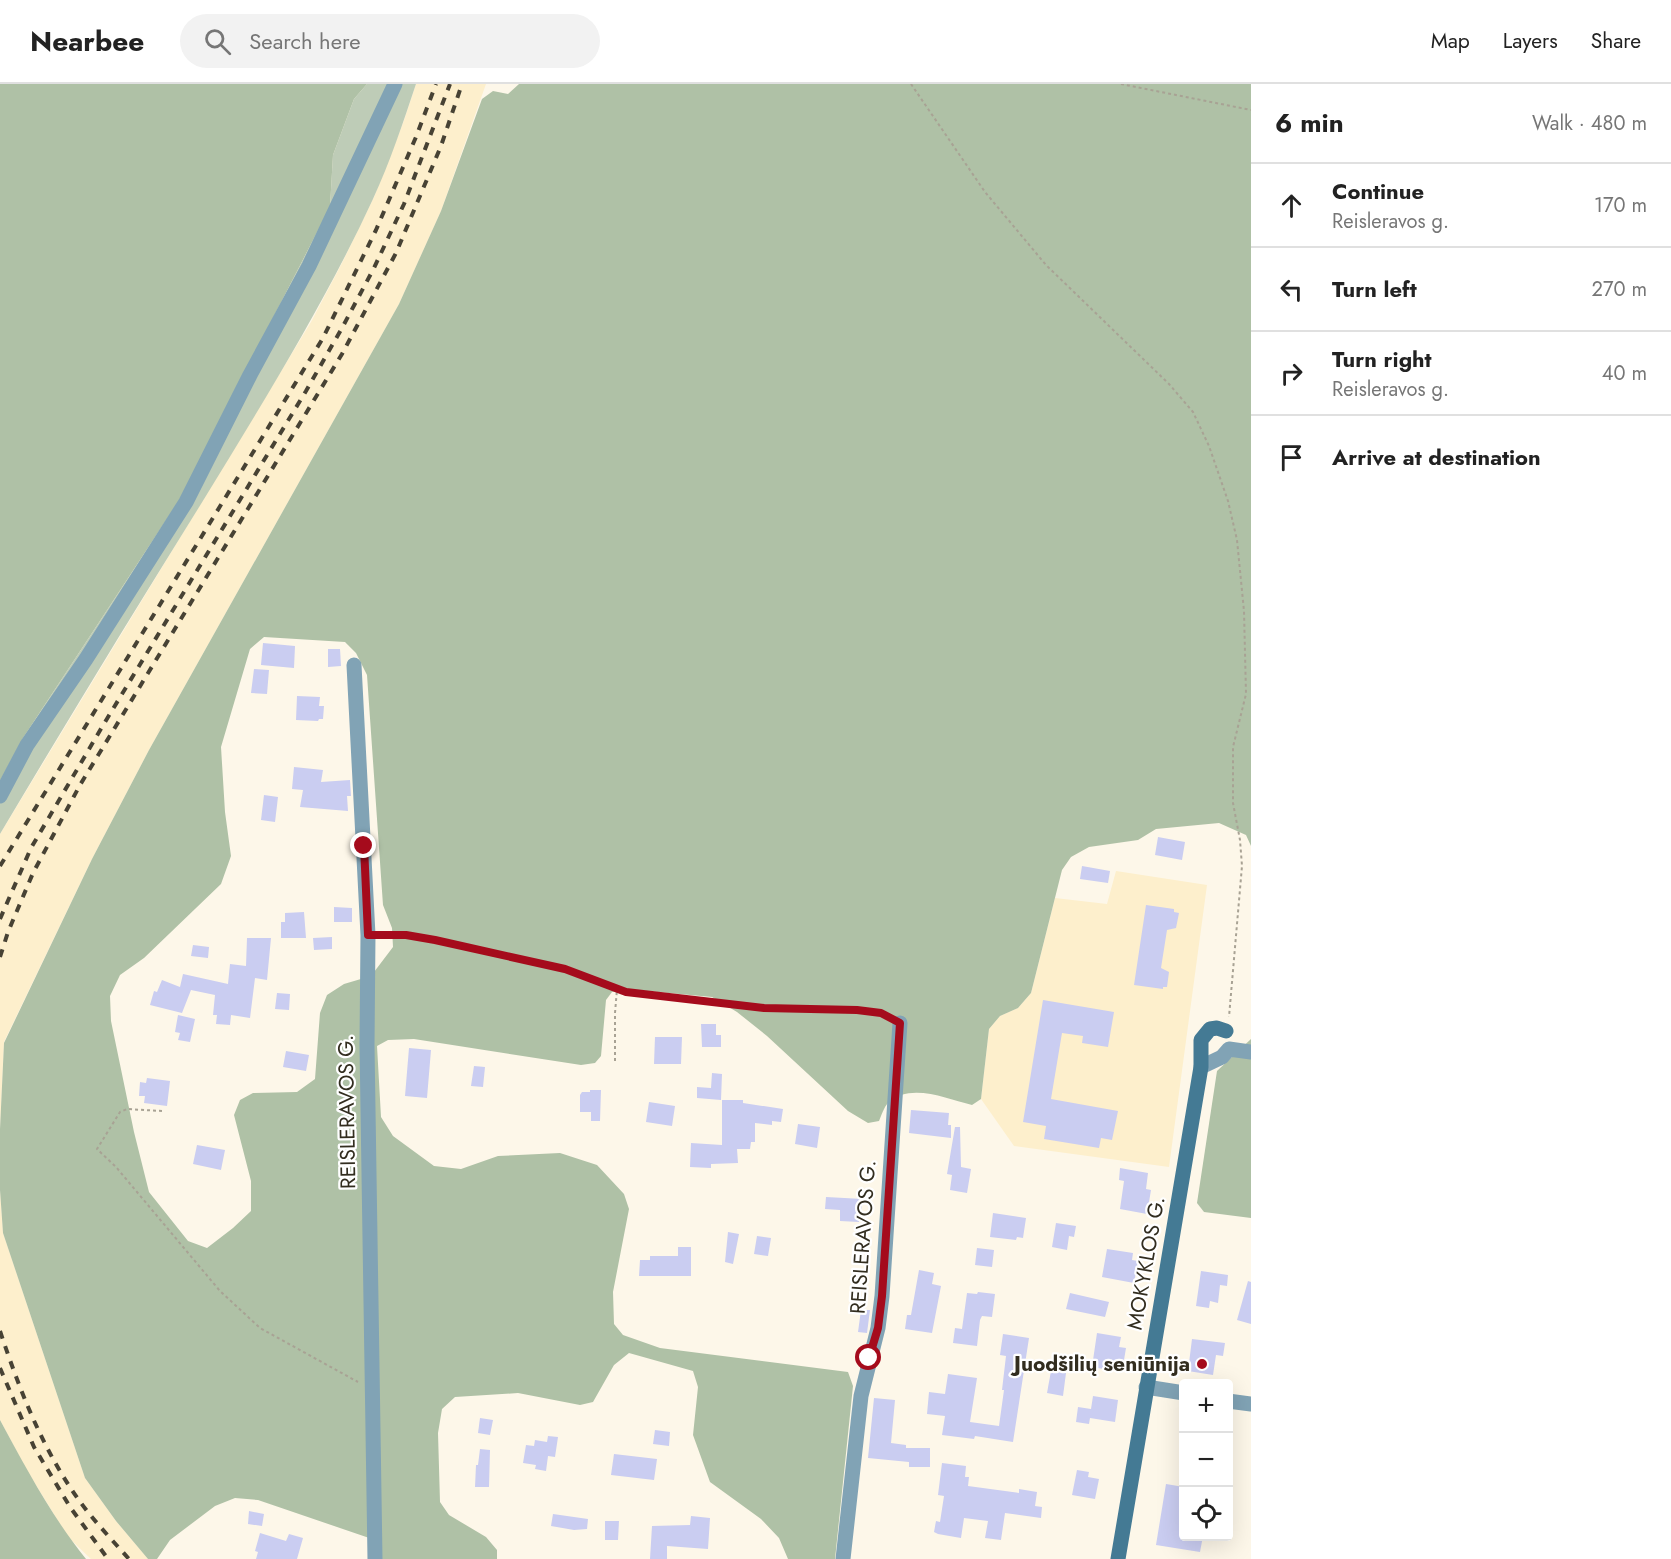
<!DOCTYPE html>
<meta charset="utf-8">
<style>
body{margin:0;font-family:Jost,sans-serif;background:#f2f2f2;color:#222}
.controls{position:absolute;right:18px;bottom:18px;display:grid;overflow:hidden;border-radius:6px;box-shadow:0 6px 24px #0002}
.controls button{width:54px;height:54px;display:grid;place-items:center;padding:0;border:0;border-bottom:2px solid #e0e0e0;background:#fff;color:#222;font:30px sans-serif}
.stop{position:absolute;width:18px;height:18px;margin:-14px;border:4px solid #a50b1c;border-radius:50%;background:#fff}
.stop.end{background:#a50b1c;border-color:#fff;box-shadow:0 2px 6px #0008}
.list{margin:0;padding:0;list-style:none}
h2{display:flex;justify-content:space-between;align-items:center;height:78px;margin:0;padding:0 24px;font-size:26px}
h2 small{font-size:20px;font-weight:400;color:#767676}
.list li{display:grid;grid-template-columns:39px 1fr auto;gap:18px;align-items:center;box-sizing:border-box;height:84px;padding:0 24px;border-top:2px solid #e0e0e0}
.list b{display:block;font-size:22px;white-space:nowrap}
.list p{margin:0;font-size:20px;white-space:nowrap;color:#767676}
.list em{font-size:20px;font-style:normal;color:#767676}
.icon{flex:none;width:33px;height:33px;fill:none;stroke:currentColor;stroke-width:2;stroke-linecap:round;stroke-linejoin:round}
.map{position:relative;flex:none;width:1251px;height:1475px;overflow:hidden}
header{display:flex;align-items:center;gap:36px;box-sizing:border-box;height:84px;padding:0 30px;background:#fff;border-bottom:2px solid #e0e0e0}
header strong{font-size:28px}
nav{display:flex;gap:33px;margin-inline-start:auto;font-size:21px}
.search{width:420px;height:54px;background:#f2f2f2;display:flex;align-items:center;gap:15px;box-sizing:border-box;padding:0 21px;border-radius:33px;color:#767676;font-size:22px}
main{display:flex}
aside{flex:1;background:#fff}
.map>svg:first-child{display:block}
</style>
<header>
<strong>Nearbee</strong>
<div class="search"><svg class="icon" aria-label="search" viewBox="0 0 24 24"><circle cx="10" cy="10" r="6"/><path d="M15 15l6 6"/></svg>Search here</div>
<nav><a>Map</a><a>Layers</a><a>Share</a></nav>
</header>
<main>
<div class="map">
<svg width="1251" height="1475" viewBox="0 0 1251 1475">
<rect width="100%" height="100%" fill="#fdf7e9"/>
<g fill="#fdefcc">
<polygon points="416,0 486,0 441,127 399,220 149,666 92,775 4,958 0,1045 0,750 311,238 342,179 374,113 403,39"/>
<polygon points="1116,787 1207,801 1169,1083 1014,1062 981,1015 989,945 1000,932 1018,924 1031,909 1055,814 1107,820"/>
<polygon points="0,1106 3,1149 85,1394 116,1437 148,1475 91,1475 68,1453 26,1385 0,1336"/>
</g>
<path fill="#beccb7" d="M367 0H416C403 39 390 78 373 115 324 221 262 320 201 420 133 529 66 639 0 750V697L23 654 180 415 330 123 333 71 354 15Z"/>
<g fill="#afc1a6" fill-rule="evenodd">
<polygon points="0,0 367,0 354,15 333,71 330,123 180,415 23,654 0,697"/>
<path d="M519 0H1251V762L1246 751 1219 739 1156 745 1138 756 1089 763 1071 773 1062 786 1031 909 1018 924 1000 932 989 945 981 1015 972 1021C947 1015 910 998 888 1019 884 1023 881 1032 879 1037L868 1039 848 1027 767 952 737 928 712 913 625 905 612 908 606 916 601 972 595 979 581 981 414 955 388 956 377 962 381 1033 393 1052 434 1082 461 1085 498 1072 560 1069 597 1081 624 1110 629 1125 613 1208 614 1240 623 1251 660 1264 848 1288 853 1302 835 1475H788L779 1454 761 1435 710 1398 693 1351 698 1303 693 1287 629 1269 614 1281 593 1318 580 1321 518 1309 455 1313 442 1325 438 1349 440 1418 449 1431 486 1453 497 1466V1475H379L378 1457 258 1416 235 1414 215 1422 170 1456 157 1475H148L116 1437 85 1394 3 1149 0 1106V1045L4 959 92 775 149 666 399 220 441 127 482 15 493 7 508 10ZM264 553 345 558 356 569 367 591 383 821 392 844 393 863 371 892 344 900 327 911 320 929 315 995 297 1008 253 1009 240 1016 234 1031 251 1097V1127L233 1144 207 1164 188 1157 149 1108 134 1048 111 937 110 912 120 891 144 874 221 800 231 772 225 728 221 663 250 565Z"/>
<polygon points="1251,955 1251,1134 1204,1128 1197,1119 1217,987"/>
<path d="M0 1336C26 1384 52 1433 86 1475H0Z"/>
</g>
<g fill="#cacdf1">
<polygon points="263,559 295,562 294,584 261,581"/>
<polygon points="328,565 340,565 341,582 328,583"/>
<polygon points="254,585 269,586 267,610 251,609"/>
<polygon points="297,612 320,613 319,622 324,622 323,635 319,635 318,637 296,636"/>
<polygon points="294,683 323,686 321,698 350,696 351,712 347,712 348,727 300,723 303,706 292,705"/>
<polygon points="264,711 278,713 275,738 261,736"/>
<polygon points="1158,753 1185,758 1182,776 1155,771"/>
<polygon points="1082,782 1110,787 1108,799 1080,795"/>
<polygon points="1146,821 1174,825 1174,828 1179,829 1176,844 1167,846 1161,884 1169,888 1167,903 1163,903 1163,905 1134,901"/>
<polygon points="334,823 352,824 352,838 334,838"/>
<polygon points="304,828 306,854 281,854 281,838 285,838 285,829"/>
<polygon points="332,853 332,865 314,866 313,854"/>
<polygon points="247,854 271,854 267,896 255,894 250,934 231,931 230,941 216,940 217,931 213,931 215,911 191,906 182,929 150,921 154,907 157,908 162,896 180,903 183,890 228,900 230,880 246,882"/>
<polygon points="193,861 209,863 208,874 191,872"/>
<polygon points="277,909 290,910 289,926 275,925"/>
<polygon points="1043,916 1114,928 1108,963 1082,959 1083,952 1062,949 1051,1015 1118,1027 1112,1056 1101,1054 1099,1064 1044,1055 1046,1042 1023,1038"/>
<polygon points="178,931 195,935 190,958 178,956 180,949 175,948"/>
<polygon points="701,940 716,940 716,951 721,951 721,963 702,963"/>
<polygon points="655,953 682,953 681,980 654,980"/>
<polygon points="409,964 431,966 427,1014 405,1012"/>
<polygon points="286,967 309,971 306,987 283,983"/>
<polygon points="474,982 485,983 483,1003 471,1002"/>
<polygon points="712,989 722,990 721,1016 697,1014 697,1003 711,1004"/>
<polygon points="147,994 170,997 167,1022 144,1019 145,1012 139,1012 140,998 146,999"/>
<polygon points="590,1006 601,1006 600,1037 591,1037 591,1028 580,1028 580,1011 582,1008 590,1008"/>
<polygon points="722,1016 743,1016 743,1019 783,1025 781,1038 772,1037 772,1041 755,1039 755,1058 751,1058 750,1065 737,1065 738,1079 711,1080 711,1084 690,1083 691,1059 722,1061"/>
<polygon points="649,1018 675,1022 672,1042 646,1038"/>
<polygon points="911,1026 949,1029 948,1041 951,1041 951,1054 909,1049"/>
<polygon points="798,1040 820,1043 817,1064 795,1060"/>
<polygon points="955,1043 960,1043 961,1083 971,1085 967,1109 950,1106 952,1091 947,1090"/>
<polygon points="197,1061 225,1066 221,1086 193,1080"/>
<polygon points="1120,1084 1148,1089 1146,1105 1151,1106 1147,1130 1120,1125 1124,1097 1119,1096"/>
<polygon points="826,1113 863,1115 859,1138 840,1137 840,1126 825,1125"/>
<polygon points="993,1129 1026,1134 1023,1154 1017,1153 1016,1156 990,1153"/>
<polygon points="1056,1139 1076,1142 1074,1153 1069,1152 1067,1166 1052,1163"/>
<polygon points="728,1148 739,1150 733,1180 725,1178"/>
<polygon points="757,1152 771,1154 768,1172 754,1170"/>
<polygon points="678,1163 691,1163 691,1192 639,1192 640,1176 650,1176 650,1172 678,1172"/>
<polygon points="977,1164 994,1166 992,1183 975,1181"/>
<polygon points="1107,1165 1133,1169 1132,1176 1138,1177 1134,1199 1102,1193"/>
<polygon points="919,1186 934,1189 932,1200 941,1202 932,1249 905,1245 907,1231 911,1231"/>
<polygon points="1201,1187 1228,1191 1227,1202 1220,1201 1218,1219 1210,1217 1209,1224 1196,1222"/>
<polygon points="1248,1197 1251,1198 1251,1240 1237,1236"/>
<polygon points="978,1208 995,1210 992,1233 982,1232 980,1236 977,1262 953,1259 955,1244 962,1245 967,1209 977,1210"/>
<polygon points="1070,1209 1109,1218 1105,1233 1066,1225"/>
<polygon points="861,1226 870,1226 867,1249 858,1248"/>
<polygon points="1097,1249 1121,1253 1119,1263 1126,1264 1124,1276 1117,1275 1115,1287 1092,1283"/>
<polygon points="1003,1250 1029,1254 1013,1358 975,1352 974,1355 942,1351 945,1332 927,1330 929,1308 945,1310 948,1290 977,1294 970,1338 999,1342 1004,1306 1002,1306 1006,1272 1000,1271"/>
<polygon points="1192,1255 1225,1259 1223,1272 1216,1271 1213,1291 1188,1287"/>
<polygon points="1051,1287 1066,1289 1063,1312 1047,1309"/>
<polygon points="1093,1312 1118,1316 1115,1338 1090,1334 1089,1340 1076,1338 1078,1323 1091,1325"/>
<polygon points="874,1314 895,1316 891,1359 906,1361 906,1364 930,1364 930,1383 909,1383 909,1378 868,1374"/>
<polygon points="480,1334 493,1336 490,1351 478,1349"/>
<polygon points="655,1346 670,1348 669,1362 653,1360"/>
<polygon points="548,1352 558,1353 555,1373 548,1372 546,1387 535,1385 536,1381 523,1379 526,1361 534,1362 535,1356 547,1358"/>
<polygon points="480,1365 490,1366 489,1403 475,1403 476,1381 478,1381"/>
<polygon points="614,1370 657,1375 654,1396 611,1391"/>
<polygon points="942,1379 966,1382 965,1393 969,1393 968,1402 1019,1409 1019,1405 1037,1408 1035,1422 1042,1423 1041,1434 1005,1429 1001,1456 985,1454 988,1437 964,1434 961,1454 938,1450 934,1448 936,1437 940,1438 944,1412 938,1411"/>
<polygon points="1077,1386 1089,1388 1088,1393 1099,1395 1095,1415 1072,1411"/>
<polygon points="1166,1400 1184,1403 1184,1452 1203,1452 1200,1468 1156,1461"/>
<polygon points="249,1427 264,1430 262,1442 248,1440"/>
<polygon points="553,1430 588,1435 587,1445 574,1446 551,1442"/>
<polygon points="691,1432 710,1434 708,1465 667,1462 667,1475 650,1475 652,1442 690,1441"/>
<polygon points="605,1437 619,1437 618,1456 605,1456"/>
<polygon points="260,1449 286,1457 289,1450 303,1454 297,1475 256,1475 258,1468 255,1467"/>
</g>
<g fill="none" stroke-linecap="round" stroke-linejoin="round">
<g stroke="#a8a294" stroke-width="2" stroke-dasharray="3 3" stroke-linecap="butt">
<polyline points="911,0 985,108 1046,181 1169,300 1193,328 1209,362 1228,417 1237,456 1244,527 1246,610 1233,663 1233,719 1240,756 1242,782 1229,933"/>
<polyline points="1121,0 1251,26"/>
<polyline points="383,851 406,851 435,856 565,885 625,908 764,924 857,926 881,929 889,932"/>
<polyline points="615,977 615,929 617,905"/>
<polyline points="162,1027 127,1025 120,1028 97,1065 116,1083 220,1207 260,1244 358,1298"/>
</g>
<g stroke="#81a3b5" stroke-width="15">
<polyline points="354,581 368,851 367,961 375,1475"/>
<polyline points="0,712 27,661 86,575 186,418 250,291 309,182 395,0"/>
<polyline points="1201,983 1222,973 1229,965 1251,968"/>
<polyline points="1146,1303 1184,1309"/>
<polyline points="1228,1317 1251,1320"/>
<polyline points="843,1475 861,1312 878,1244 882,1212 900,939"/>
</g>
<polyline stroke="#447a94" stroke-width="15" points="1118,1475 1201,983 1201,956 1210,945 1217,944 1226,947"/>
<g stroke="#474234" stroke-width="4" stroke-dasharray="8 8" stroke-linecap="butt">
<polyline points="0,782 323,254 376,146 416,53 436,0"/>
<polyline points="0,835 31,764 102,643 306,307 342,244 374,184 404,120 450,0"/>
<polyline points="0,873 8,848 33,789 80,701 342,270 396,169 441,62 462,0"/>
<path d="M0 1247C20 1307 43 1367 81 1419 95 1438 113 1457 129 1475"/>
<polyline points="0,1284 34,1363 70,1423 108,1475"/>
</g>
</g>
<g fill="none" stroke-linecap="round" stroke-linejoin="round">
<polyline stroke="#a50b1c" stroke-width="8" points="364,762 368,851 406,851 435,856 565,885 626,908 764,924 857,926 881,929 900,939 882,1212 878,1244 869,1274"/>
</g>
<circle fill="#a50b1c" stroke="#fff" stroke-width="2" cx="1202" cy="1280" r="6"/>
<g text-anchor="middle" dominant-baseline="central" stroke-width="4.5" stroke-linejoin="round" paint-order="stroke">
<g font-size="21" fill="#322d1f" stroke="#fff">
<text transform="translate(347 1028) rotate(-91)">REISLERAVOS G.</text>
<text transform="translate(863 1153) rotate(-86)">REISLERAVOS G.</text>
<text transform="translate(1146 1179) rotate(-80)">MOKYKLOS G.</text>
</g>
<g font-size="21" font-weight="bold" fill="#322d1f" stroke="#fff" text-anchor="end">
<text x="1190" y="1280">Juodšilių seniūnija</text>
</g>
</g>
</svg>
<div class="controls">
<button>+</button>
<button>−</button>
<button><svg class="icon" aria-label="locate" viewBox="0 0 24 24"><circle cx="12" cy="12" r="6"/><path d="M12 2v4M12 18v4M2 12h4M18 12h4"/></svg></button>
</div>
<div class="stop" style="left:869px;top:1274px"></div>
<div class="stop end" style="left:364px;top:762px"></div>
</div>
<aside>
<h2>6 min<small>Walk · 480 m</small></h2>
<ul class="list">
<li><svg class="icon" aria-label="ahead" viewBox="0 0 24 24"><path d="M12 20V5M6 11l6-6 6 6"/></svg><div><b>Continue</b><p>Reisleravos g.</p></div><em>170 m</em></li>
<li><svg class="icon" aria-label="left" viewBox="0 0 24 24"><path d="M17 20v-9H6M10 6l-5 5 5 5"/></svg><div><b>Turn left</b></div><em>270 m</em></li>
<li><svg class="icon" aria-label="right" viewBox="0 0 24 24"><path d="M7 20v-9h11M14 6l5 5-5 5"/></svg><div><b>Turn right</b><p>Reisleravos g.</p></div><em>40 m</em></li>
<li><svg class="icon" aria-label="arrive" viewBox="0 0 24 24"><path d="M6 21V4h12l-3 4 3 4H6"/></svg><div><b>Arrive at destination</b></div></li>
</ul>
</aside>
</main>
